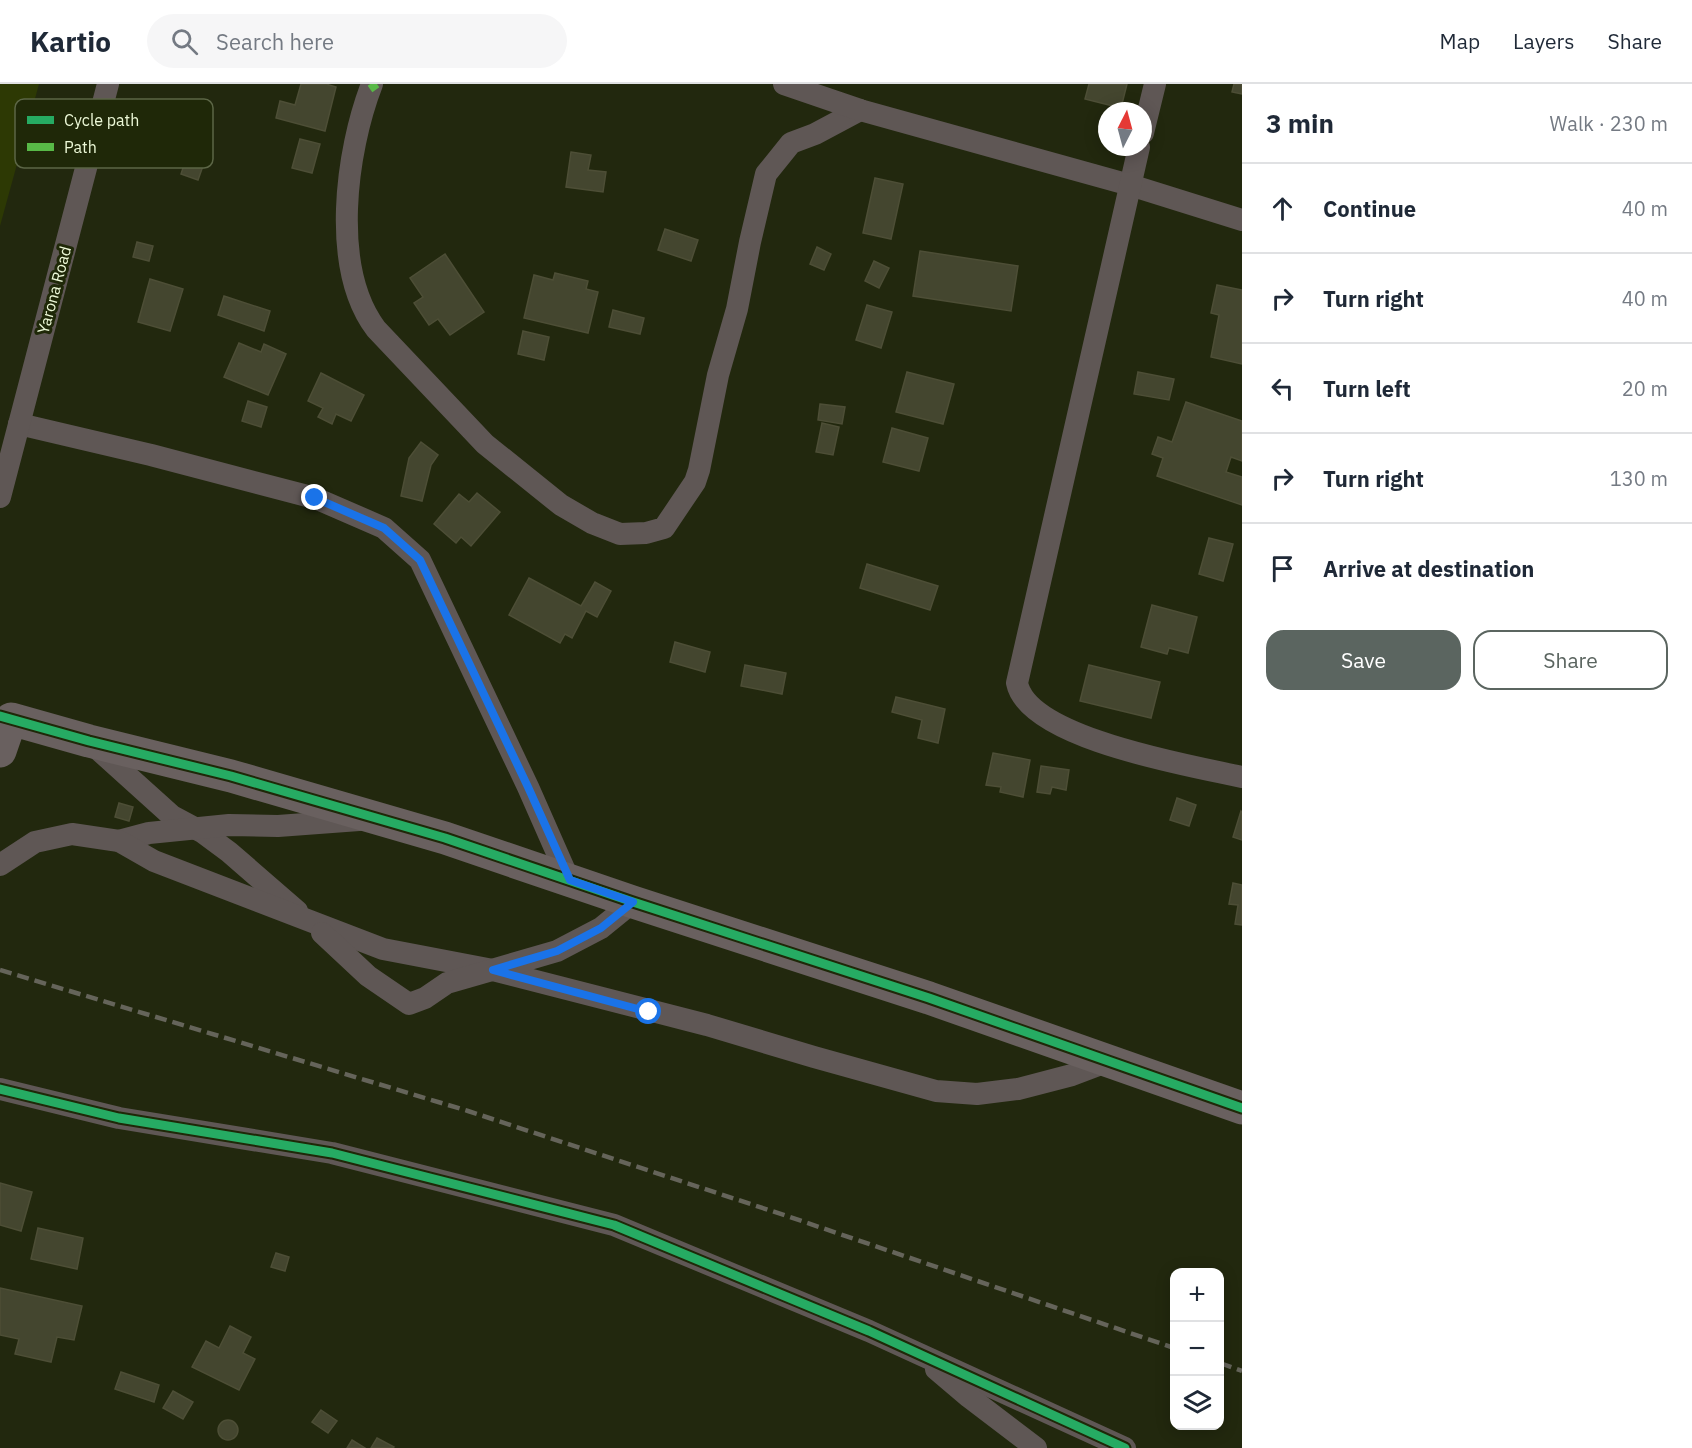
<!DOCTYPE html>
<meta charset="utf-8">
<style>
body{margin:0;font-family:"IBM Plex Sans",sans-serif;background:#f6f6f7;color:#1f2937}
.controls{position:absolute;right:18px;bottom:18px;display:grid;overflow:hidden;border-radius:12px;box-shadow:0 3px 15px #0003}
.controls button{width:54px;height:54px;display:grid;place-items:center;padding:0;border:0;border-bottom:2px solid #e0e1e3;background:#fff;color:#1f2937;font:30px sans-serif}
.compass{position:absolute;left:1098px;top:18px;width:54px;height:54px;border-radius:50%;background:#fff;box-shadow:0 3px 15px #0003;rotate:6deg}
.stop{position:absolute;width:18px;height:18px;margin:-14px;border:4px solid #1a73e8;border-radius:50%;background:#fff}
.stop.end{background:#1a73e8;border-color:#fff;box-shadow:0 2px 6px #0008}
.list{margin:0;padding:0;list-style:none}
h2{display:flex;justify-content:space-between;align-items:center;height:78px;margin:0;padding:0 24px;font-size:26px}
h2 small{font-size:20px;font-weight:400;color:#747a83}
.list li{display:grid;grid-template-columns:39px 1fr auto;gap:18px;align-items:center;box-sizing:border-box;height:90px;padding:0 24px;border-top:2px solid #e0e1e3}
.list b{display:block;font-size:22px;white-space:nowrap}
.list em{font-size:20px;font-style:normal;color:#747a83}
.actions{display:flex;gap:12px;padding:18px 24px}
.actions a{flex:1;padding:14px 0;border:2px solid #5b6560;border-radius:18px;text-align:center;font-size:21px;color:#5b6560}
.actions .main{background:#5b6560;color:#fff}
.icon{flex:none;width:33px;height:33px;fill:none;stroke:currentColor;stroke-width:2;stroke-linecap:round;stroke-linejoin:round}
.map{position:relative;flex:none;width:1242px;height:1364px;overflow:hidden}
header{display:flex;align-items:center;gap:36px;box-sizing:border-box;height:84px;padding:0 30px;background:#fff;border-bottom:2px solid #e0e1e3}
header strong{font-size:28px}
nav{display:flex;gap:33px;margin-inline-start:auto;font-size:21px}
.search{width:420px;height:54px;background:#f6f6f7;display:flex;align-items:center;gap:15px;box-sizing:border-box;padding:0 21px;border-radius:33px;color:#747a83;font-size:22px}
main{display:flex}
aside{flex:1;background:#fff}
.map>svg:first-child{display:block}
</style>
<header>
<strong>Kartio</strong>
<div class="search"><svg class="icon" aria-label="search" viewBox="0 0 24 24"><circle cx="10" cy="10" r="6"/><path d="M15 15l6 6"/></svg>Search here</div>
<nav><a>Map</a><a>Layers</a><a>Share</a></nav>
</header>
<main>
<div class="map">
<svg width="1242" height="1364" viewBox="0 0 1242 1364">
<rect width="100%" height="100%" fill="#22280e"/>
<polygon fill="#2d3904" points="0,0 39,0 0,142"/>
<g fill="#44462f" stroke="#4d4e36" stroke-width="1.5">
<polygon points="301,0 326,0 336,3 325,47 276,34 280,17 295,21"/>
<polygon points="1089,0 1127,0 1121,24 1085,15"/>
<polygon points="1234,0 1242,0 1242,10 1232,8"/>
<polygon points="175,53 209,65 198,96 181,90 186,75 169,70"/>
<polygon points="300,55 320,60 312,89 292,84"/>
<polygon points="571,68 591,71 588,86 606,88 603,108 566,103"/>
<polygon points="875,94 903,100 891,155 863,149"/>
<polygon points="665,145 698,156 691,177 658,166"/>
<polygon points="137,158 153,162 149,177 133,173"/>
<polygon points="817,163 831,170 824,186 810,180"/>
<polygon points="920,167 1018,182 1011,227 913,212"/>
<polygon points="445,170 484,228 450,251 438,235 429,241 414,219 423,213 410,194"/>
<polygon points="874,177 889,184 879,204 865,197"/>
<polygon points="555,189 588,197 586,205 598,208 588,249 524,234 534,191 553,196"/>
<polygon points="150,195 183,205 170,247 138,238"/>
<polygon points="1217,201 1242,206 1242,280 1211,273 1219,231 1211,229"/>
<polygon points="224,212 270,227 264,247 218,231"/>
<polygon points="867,221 892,228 881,264 856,256"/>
<polygon points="613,226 644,234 640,250 609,243"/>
<polygon points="523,247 549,253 544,276 518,270"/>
<polygon points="239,259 261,268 264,260 286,270 268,311 224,293"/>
<polygon points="907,288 954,300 943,340 896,328"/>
<polygon points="1138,288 1174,295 1169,316 1134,310"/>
<polygon points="321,289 364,311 351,337 336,330 332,340 318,333 323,324 308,317"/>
<polygon points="248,317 267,323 261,343 242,337"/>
<polygon points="1186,318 1242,337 1242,377 1231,373 1226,388 1242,393 1242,421 1157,392 1163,374 1152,370 1158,353 1172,358"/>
<polygon points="820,320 845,323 842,340 818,336"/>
<polygon points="822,339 839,343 833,371 816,368"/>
<polygon points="892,344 928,354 919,387 883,378"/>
<polygon points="421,358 438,371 431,381 422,417 401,412 409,374"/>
<polygon points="477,409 500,428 471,462 461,453 456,459 434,440 459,410 469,418"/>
<polygon points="1209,454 1233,460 1223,497 1199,490"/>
<polygon points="867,480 938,502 930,526 860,504"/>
<polygon points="529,494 581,522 595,498 611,507 597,533 586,527 572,554 565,550 560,559 509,531"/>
<polygon points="1152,521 1197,533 1188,569 1169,564 1167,570 1141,563"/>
<polygon points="675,558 710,568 705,588 670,578"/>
<polygon points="745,581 786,589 782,610 741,602"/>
<polygon points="1089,581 1160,598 1151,634 1080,617"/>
<polygon points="896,613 945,625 938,659 918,654 922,636 892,628"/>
<polygon points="993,669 1030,676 1023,713 1000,708 1001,703 986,701"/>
<polygon points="1041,682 1069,686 1066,706 1052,703 1050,710 1037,708"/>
<polygon points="1177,714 1196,721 1189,742 1170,736"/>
<polygon points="119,719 133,723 129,737 115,733"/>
<polygon points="1241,727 1242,728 1242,756 1233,753"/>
<polygon points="1233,799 1242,801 1242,841 1235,840 1238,821 1229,820"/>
<polygon points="0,1099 32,1108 21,1147 0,1141"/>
<polygon points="38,1144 83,1154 77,1185 31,1175"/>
<polygon points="276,1169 289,1173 285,1187 271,1183"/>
<polygon points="0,1204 82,1222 74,1256 57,1253 51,1278 15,1270 19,1255 0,1251"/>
<polygon points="230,1242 251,1253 243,1269 255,1275 239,1306 192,1283 206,1257 219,1264"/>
<polygon points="121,1288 159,1301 154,1318 115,1305"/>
<polygon points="173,1307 193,1318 183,1335 163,1324"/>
<polygon points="321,1326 337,1337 328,1349 312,1338"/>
<circle cx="228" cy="1346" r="10"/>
<polygon points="377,1354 394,1363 393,1364 371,1364"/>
<polygon points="352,1356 365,1364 347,1364"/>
</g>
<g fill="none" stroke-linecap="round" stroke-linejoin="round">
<g stroke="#5f5755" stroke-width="22">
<path d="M372 0C346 67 330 184 376 245L485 360 561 421 592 439 620 450 646 449 664 444 695 398 699 386 718 291 737 225 750 158 766 90 791 59 815 50 860 26"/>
<polyline points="784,0 860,26 1130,101 1242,136"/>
<polyline points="1143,49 1155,0"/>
<path d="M1139 63 1017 599C1028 655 1193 682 1242 693"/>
<polyline points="19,340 151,371 315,414 384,444 420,476 528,703 569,796"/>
<polyline points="0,413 108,0"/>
<polyline points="91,659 172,732 202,748 229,768 297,827"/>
<polyline points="119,757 149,749 229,741 278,742 359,736"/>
<polyline points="0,781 35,758 72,750 119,757 154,777 383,865 493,886 707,941 814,973 936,1007 977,1010 1018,1005 1072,991 1109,977"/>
<polyline points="322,849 368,892 409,920 425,914 447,899 557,867 601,844 633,818"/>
<polyline points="0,1005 119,1034 332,1069 614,1141 869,1247 1125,1364"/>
<polyline points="936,1285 969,1313 1036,1364"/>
</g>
<polyline stroke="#69605f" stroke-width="33" points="0,667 11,635 89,657 231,692 445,754 633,818 929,914 1242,1024"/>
<g stroke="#65645a" stroke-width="4.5" stroke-dasharray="12 6" stroke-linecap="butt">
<polyline points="0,886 468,1027 790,1133 1174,1264"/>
<polyline points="1220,1279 1242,1287"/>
</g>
<polyline stroke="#58b947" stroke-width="8" stroke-dasharray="15 8" stroke-linecap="butt" points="370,5 377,0"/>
<g stroke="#1f2808" stroke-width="13">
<g id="cycleway">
<polyline points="0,632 89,657 231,692 445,754 633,818 929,914 1242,1024"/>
<polyline points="0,1005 119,1034 332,1069 614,1141 869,1247 1125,1364"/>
</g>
</g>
<use href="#cycleway" stroke="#26ab63" stroke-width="9"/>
</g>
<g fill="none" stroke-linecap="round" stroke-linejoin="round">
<polyline stroke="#1a73e8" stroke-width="8" points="315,414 384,444 420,476 528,703 570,796 633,818 601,844 557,867 493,886 649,928"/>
</g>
<g text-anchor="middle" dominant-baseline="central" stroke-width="6" stroke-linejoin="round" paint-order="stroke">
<g font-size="16" fill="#ecf8d7" stroke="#1f2808">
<text transform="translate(54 206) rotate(-75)">Yarona Road</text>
</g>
</g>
<rect x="15" y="15" width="198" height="69" rx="9" fill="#1f2808" stroke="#5c6646" stroke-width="1.5"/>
<rect x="27" y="32" width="27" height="8" fill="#26ab63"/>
<rect x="27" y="59" width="27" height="8" fill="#58b947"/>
<g font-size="16" fill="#ecf8d7">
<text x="64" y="42">Cycle path</text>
<text x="64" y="69">Path</text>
</g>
</svg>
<div class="controls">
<button>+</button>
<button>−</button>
<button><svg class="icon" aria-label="layers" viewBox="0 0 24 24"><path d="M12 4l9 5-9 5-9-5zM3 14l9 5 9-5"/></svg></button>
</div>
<svg class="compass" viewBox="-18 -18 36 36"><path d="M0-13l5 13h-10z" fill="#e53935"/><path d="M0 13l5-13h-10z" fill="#747a83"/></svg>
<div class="stop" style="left:649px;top:928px"></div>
<div class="stop end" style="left:315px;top:414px"></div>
</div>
<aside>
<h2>3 min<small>Walk · 230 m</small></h2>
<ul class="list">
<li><svg class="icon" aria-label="ahead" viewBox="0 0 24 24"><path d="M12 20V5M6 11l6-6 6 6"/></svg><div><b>Continue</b></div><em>40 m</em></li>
<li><svg class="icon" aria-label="right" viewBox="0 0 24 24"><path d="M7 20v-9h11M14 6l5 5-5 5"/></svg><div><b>Turn right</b></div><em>40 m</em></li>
<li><svg class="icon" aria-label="left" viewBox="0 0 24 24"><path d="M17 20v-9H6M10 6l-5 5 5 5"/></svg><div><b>Turn left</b></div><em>20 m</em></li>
<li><svg class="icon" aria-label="right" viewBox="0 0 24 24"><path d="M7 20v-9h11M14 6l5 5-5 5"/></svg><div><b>Turn right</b></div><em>130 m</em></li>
<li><svg class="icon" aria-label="arrive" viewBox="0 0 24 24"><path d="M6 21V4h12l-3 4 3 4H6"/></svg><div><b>Arrive at destination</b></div></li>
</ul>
<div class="actions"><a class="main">Save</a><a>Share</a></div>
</aside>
</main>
